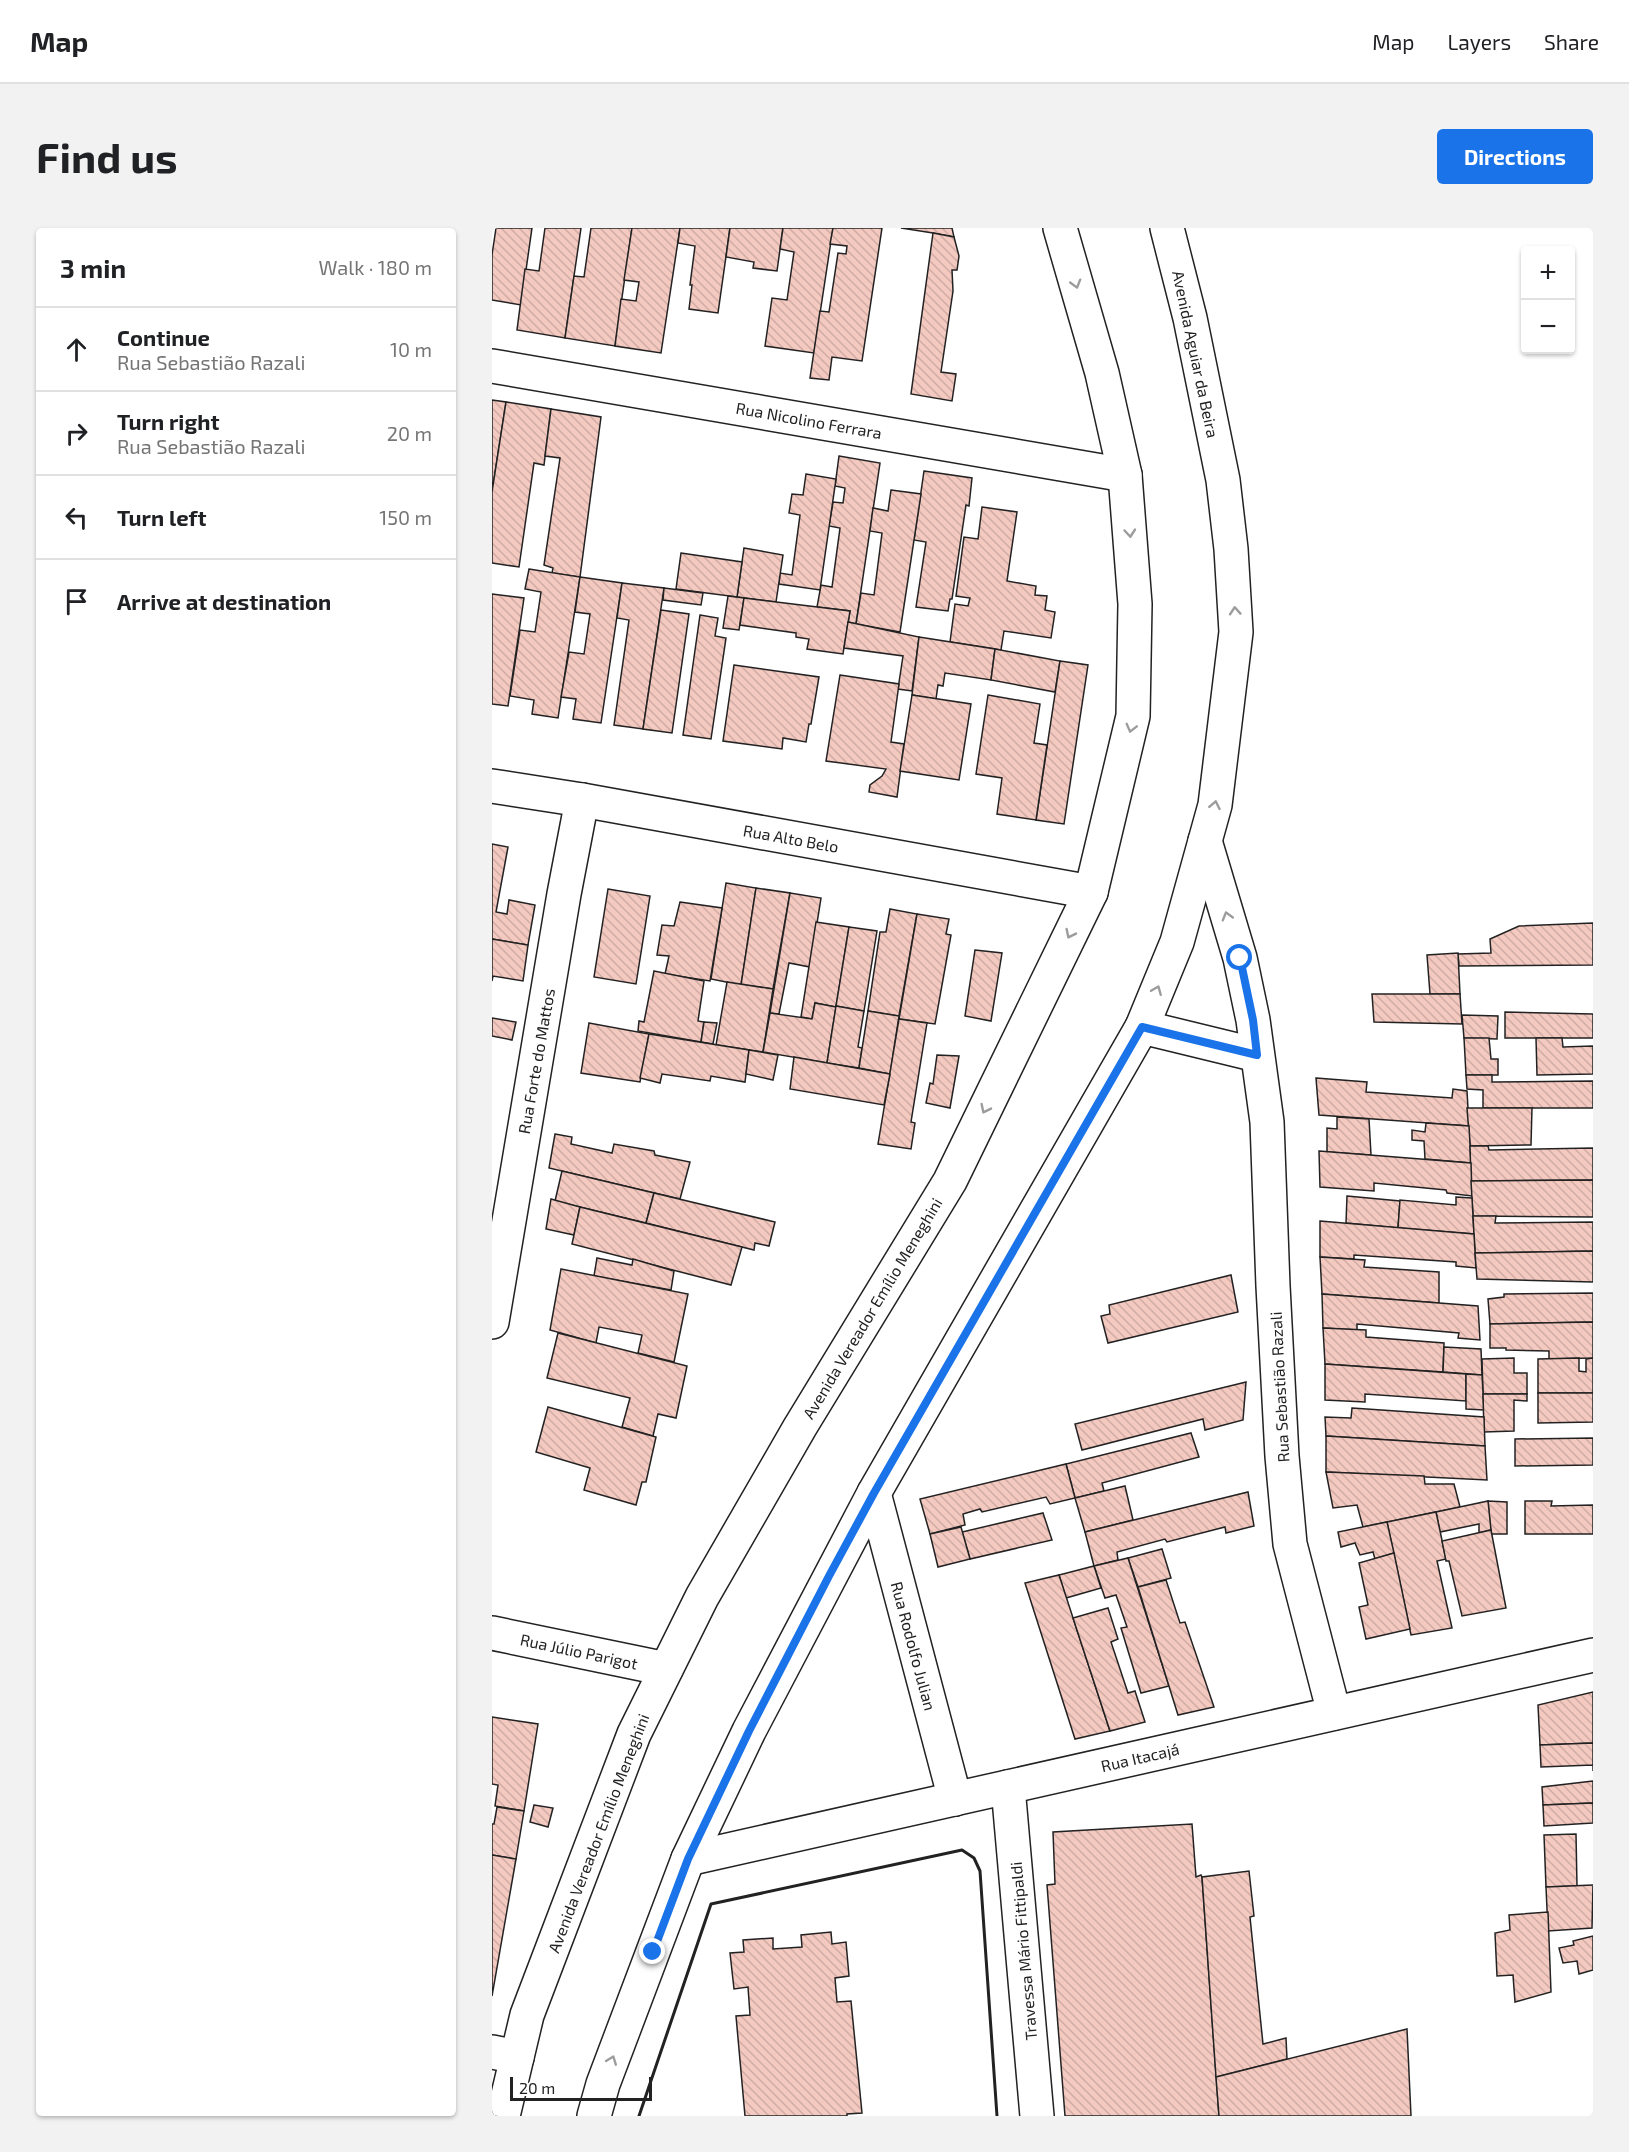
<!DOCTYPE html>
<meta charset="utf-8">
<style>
body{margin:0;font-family:"Exo 2",sans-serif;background:#f2f2f2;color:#202124}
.controls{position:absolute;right:18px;top:18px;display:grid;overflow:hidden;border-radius:6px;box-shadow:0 2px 4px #0004}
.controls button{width:54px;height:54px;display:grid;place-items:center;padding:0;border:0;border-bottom:2px solid #e0e0e0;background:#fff;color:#202124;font:30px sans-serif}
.scale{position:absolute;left:18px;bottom:15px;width:142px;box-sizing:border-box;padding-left:6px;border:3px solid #222;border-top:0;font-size:16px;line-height:21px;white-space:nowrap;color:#222;-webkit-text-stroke:4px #fff;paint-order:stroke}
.stop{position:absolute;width:18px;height:18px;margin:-14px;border:4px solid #1a73e8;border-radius:50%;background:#fff}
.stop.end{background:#1a73e8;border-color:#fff;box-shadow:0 2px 6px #0008}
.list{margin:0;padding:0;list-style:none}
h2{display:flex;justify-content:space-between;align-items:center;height:78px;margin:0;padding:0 24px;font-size:26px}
h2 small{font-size:20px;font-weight:400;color:#757577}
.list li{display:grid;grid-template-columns:39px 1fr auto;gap:18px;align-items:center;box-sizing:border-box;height:84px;padding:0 24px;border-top:2px solid #e0e0e0}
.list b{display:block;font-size:22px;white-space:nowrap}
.list p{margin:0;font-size:20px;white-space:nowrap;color:#757577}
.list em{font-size:20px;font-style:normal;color:#757577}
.icon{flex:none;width:33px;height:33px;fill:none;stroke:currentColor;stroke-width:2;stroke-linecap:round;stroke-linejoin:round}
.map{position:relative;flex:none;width:1101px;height:1888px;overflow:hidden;border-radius:6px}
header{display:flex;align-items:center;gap:36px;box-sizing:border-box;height:84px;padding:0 30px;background:#fff;border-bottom:2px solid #e0e0e0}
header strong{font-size:28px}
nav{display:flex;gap:33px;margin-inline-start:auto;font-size:21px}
.intro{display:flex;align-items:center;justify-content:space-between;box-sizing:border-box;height:144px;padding:0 36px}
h1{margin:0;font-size:42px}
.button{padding:15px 27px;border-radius:6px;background:#1a73e8;color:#fff;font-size:21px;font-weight:700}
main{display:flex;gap:36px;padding:0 36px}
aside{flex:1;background:#fff;border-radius:6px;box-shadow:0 2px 4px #0004}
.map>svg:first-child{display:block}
</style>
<header>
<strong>Map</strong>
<nav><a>Map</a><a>Layers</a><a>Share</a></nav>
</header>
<div class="intro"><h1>Find us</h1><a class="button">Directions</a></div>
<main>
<aside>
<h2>3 min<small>Walk · 180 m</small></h2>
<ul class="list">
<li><svg class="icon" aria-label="ahead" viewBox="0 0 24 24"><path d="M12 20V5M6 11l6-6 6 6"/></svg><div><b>Continue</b><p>Rua Sebastião Razali</p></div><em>10 m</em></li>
<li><svg class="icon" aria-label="right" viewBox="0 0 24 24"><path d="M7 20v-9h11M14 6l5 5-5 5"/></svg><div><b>Turn right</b><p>Rua Sebastião Razali</p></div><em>20 m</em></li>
<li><svg class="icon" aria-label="left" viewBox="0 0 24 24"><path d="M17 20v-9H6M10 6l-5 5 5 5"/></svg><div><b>Turn left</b></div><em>150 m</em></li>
<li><svg class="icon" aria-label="arrive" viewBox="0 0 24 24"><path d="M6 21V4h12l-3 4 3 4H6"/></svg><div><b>Arrive at destination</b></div></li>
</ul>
</aside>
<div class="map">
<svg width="1101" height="1888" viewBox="0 0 1101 1888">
<defs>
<pattern id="building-back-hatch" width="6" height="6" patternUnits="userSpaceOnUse" patternTransform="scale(1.5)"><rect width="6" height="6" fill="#f3c9c0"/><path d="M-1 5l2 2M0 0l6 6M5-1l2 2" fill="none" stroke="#d0aca5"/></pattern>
</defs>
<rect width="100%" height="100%" fill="#fff"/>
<g fill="url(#building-back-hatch)" stroke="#222" stroke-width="1.5">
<polygon points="4,0 40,0 29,77 0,72 0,27"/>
<polygon points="53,0 89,0 73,110 25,102 33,41 47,43"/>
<polygon points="99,0 140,0 123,118 73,110 82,48 92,49"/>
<polygon points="140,0 188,0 169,125 123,118 129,71 144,73 147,54 132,52"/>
<polygon points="188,0 238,0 226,85 197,81 200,57 198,57 203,18 186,15"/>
<polygon points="238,0 291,0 285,43 261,40 262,34 234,29"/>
<polygon points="291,0 341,0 322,125 273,118 280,70 295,72 302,24 288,21"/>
<polygon points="341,0 390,0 370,133 340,129 337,152 318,150 328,83 337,84 346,25 354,26 355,18 338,16"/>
<polygon points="409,0 460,0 462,9 441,5"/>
<polygon points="441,5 462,9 467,28 465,42 460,42 461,63 449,144 464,146 460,173 419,166"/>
<polygon points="0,172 14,174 0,264"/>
<polygon points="14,174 59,181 52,237 42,235 27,339 0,335 0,264"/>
<polygon points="59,181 109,189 88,349 60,345 61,340 52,337 68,230 53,228"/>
<polygon points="347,228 388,235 364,396 356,394 358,383 325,379 329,357 340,359 348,300 337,298 341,274 351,275 353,260 343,258"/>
<polygon points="432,243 480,250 477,278 474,277 460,371 458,371 456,383 424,379 434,314 422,312"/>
<polygon points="314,246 344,251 328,362 287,356 288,345 300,347 308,287 297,285 300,266 311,267"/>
<polygon points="399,262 429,266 408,404 364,396 369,365 382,367 390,305 378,303 381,280 396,283"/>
<polygon points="490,279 525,284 515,353 544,358 543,367 555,368 553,382 563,384 559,410 512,403 509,422 458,414 463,376 476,378 478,370 464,368 472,309 486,311"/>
<polygon points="252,320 291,327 284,374 245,369"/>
<polygon points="189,325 250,334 245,369 184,361"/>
<polygon points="37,341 88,349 66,490 40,486 42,472 18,468 28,402 43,404 49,364 33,361"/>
<polygon points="88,349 130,355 109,495 81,491 84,471 69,469 77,424 92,426 98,386 83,384"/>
<polygon points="130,355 172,360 151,501 122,497 137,392 125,390"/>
<polygon points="172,360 211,365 209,377 171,372"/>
<polygon points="0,366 32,370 16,478 0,476"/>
<polygon points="236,368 252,370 247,402 231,400"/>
<polygon points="252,370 358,383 351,426 315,421 317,411 304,409 304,405 248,397"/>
<polygon points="169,382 197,386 180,505 151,501"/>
<polygon points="208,387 226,390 223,408 234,410 219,511 191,507"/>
<polygon points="356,394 427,409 420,463 406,461 411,428 352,420"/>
<polygon points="427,409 503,421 499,452 453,445 451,458 446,457 444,471 420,467"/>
<polygon points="503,421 568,433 563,464 499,452"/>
<polygon points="568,433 596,437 572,596 544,592"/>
<polygon points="242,437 327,449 319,496 317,496 314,514 291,510 290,521 231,513"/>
<polygon points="348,447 407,456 399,514 412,516 405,569 377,564 378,557 390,548 394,541 334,533"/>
<polygon points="420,467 479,476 467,552 408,543"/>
<polygon points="496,467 548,476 542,515 555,517 544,592 505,586 510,550 484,546"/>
<polygon points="0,616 16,619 4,684 15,686 17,672 43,677 36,717 0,711"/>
<polygon points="234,655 264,660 249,757 219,751"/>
<polygon points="264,660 298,665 281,761 249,757"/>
<polygon points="116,661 158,668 144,756 102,749"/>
<polygon points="298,665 329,670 318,739 297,735 287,786 278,785"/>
<polygon points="188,674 230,680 218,753 173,746 177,728 165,727 170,697 182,698"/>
<polygon points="398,681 425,686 407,788 376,783 388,704 394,704"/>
<polygon points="425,686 457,691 454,706 459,707 443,796 407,791"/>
<polygon points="324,694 357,699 344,779 323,775 320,791 309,789"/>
<polygon points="1101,695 1101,737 967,738 966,726 999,725 998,711 1027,698"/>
<polygon points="357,699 385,703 372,783 344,778"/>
<polygon points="0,711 36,717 31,753 1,748 0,753"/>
<polygon points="483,722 510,725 499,793 473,788"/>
<polygon points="966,725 968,766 938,766 935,727"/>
<polygon points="162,743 212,753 206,793 212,794 209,814 146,803 147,793 152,794"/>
<polygon points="235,754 281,761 271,824 224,817"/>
<polygon points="880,766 968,766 970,796 882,794"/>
<polygon points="323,775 344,779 335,835 271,824 278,785 320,791"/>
<polygon points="344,778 372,783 366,819 370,820 367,840 335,835"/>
<polygon points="376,783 407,788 398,846 367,840"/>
<polygon points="1013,784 1101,786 1101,810 1013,810"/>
<polygon points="970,787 1006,788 1005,811 972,810"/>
<polygon points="0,790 24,794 20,812 0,808"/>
<polygon points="407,791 435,795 419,894 423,895 419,921 386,916"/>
<polygon points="212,794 225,795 221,816 209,814"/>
<polygon points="97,795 157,806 148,854 89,845"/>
<polygon points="157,806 257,822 253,854 219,848 218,853 170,846 168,855 148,850"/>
<polygon points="972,810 997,810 999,831 1006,831 1006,847 974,847"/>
<polygon points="1044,810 1070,810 1071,819 1101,818 1101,846 1045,847"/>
<polygon points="257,822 286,827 281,852 254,846"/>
<polygon points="445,827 467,828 458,880 434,875 438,855 441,856"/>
<polygon points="302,829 398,846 392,877 298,861"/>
<polygon points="974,847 1000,847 1000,854 1101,853 1101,880 991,880 991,862 975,861"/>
<polygon points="824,850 875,854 874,864 960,870 961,861 975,863 977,898 827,887"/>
<polygon points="975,880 1040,880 1039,917 978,918"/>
<polygon points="845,889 877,891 879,927 835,924 835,900 845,901"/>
<polygon points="934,895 977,898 979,935 933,931 932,913 920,912 920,902 933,904"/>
<polygon points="63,906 80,909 79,916 120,925 122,916 162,923 163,927 198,934 188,971 57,940"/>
<polygon points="978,918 996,918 997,922 1101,920 1101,952 979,953"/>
<polygon points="827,923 979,935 980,968 955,965 954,962 882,955 882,963 828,959"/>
<polygon points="70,943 162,965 154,995 63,973"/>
<polygon points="1101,952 1101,989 981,988 979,953"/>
<polygon points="162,965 283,994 277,1018 263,1015 262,1022 154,995"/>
<polygon points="855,968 908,973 906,1000 854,995"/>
<polygon points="964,969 980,970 982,1006 906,1000 908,972 964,977"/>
<polygon points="59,971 88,979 82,1007 54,1001"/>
<polygon points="88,979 250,1019 239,1057 80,1016"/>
<polygon points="981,988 1004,988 1003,995 1101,994 1101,1023 983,1025"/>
<polygon points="828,993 982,1006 984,1040 964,1038 964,1034 862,1027 862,1031 828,1029"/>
<polygon points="1101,1023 1101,1054 985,1051 983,1025"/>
<polygon points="828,1029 873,1032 872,1039 947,1044 947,1075 830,1066"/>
<polygon points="105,1030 140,1037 141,1031 182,1043 179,1062 102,1048"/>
<polygon points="69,1041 196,1066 182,1134 146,1125 150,1107 107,1099 104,1115 58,1102"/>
<polygon points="739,1047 746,1084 616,1115 609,1088 618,1086 617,1077"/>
<polygon points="1101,1065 1101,1094 998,1096 996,1071 1012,1069 1012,1066"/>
<polygon points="830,1066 986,1078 988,1112 966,1110 967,1105 865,1096 865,1102 831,1100"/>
<polygon points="1101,1094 1101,1130 1057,1131 1057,1123 1014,1122 1014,1120 998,1120 998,1096"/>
<polygon points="831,1100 874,1102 874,1109 952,1115 951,1144 833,1136"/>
<polygon points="66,1105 195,1138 184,1190 166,1186 161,1208 130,1199 138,1170 55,1150"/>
<polygon points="952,1119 989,1121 990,1147 951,1144"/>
<polygon points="1022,1130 1022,1145 1035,1145 1035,1166 991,1166 990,1131"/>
<polygon points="1087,1130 1087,1143 1094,1144 1094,1131 1101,1130 1101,1165 1046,1165 1046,1131"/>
<polygon points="833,1136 974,1146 974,1173 873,1166 873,1174 833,1172"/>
<polygon points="974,1146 990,1147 992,1182 974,1181"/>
<polygon points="754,1154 751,1192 713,1202 711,1191 590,1222 583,1196"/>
<polygon points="1046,1165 1101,1165 1101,1194 1046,1195"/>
<polygon points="991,1166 1035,1166 1035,1173 1022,1172 1022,1203 992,1204"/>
<polygon points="56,1179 164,1209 154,1254 150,1254 144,1277 92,1262 98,1240 44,1224"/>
<polygon points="860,1180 992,1189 993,1218 834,1208 833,1189 859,1190"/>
<polygon points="699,1205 707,1229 610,1255 612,1263 583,1270 574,1236"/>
<polygon points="834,1208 993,1218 995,1252 834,1244"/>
<polygon points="1101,1210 1101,1237 1023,1238 1023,1211"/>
<polygon points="574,1236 583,1270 558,1276 554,1269 490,1284 488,1281 471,1286 473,1297 438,1306 428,1271"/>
<polygon points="834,1244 932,1248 933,1256 962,1256 968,1279 871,1299 865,1277 841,1280"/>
<polygon points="633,1258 641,1292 593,1304 583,1270"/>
<polygon points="756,1264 762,1298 734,1305 733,1299 675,1314 673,1311 625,1324 626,1332 602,1338 593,1304"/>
<polygon points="996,1273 1015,1274 1015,1306 999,1306"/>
<polygon points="996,1273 999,1302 987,1305 987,1296 948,1304 944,1284"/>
<polygon points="1033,1273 1060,1273 1059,1278 1101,1277 1101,1306 1033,1306"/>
<polygon points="944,1284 954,1331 945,1333 960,1400 919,1407 895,1294"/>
<polygon points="551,1285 560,1312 478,1331 470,1304"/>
<polygon points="895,1294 902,1325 883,1331 881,1324 868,1327 863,1315 849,1319 846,1304"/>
<polygon points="469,1299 478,1331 446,1339 438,1306"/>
<polygon points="999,1302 1014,1380 970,1388 957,1333 954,1333 950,1313"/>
<polygon points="670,1321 679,1350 646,1359 636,1330"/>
<polygon points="902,1325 918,1401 874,1411 867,1379 876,1377 867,1335"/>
<polygon points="636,1330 677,1458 649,1465 629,1400 635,1399 624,1367 613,1370 602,1338"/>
<polygon points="602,1338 609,1360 574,1370 567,1347"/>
<polygon points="567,1347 618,1503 583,1511 533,1355"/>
<polygon points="674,1352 688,1395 693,1394 722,1479 686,1487 646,1359"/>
<polygon points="616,1380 626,1411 619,1414 636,1465 643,1463 653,1494 618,1503 581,1390"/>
<polygon points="1101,1464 1101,1515 1048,1517 1046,1477"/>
<polygon points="0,1489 46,1496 32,1583 3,1578 6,1557 0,1556"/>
<polygon points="1101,1515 1101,1543 1101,1537 1049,1539 1048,1517"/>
<polygon points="1101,1553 1101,1575 1051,1577 1050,1559"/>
<polygon points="1101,1575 1101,1595 1052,1598 1051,1577"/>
<polygon points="42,1577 61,1580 56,1599 38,1594"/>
<polygon points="5,1579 32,1583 24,1631 0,1627 0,1596 2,1596"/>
<polygon points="700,1596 704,1649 709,1647 710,1649 727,1888 573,1888 555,1657 563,1656 561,1604"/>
<polygon points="1084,1606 1085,1658 1054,1659 1052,1607"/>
<polygon points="0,1627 24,1631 0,1768"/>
<polygon points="757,1643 762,1688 758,1689 771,1816 794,1810 795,1831 724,1849 710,1649"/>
<polygon points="1101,1657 1100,1700 1056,1703 1054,1659"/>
<polygon points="1056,1684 1059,1764 1023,1774 1021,1747 1005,1748 1003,1705 1018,1702 1017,1687"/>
<polygon points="339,1704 340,1716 354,1714 357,1748 343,1750 345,1774 359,1773 370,1885 355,1886 355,1888 253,1888 244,1788 258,1787 256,1759 242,1761 238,1725 252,1724 251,1712 281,1710 281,1721 310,1719 309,1707"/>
<polygon points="1101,1708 1101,1742 1087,1746 1085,1733 1071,1735 1067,1720 1082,1717 1081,1713"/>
<polygon points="915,1801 919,1888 727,1888 724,1849"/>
</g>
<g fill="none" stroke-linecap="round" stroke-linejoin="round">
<g stroke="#222" stroke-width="36">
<g id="minor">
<polyline points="0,138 633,247"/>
<polyline points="0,558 90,572 599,664"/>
<polyline points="713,613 748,730 761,792 775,894 781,1058 790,1228 798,1316 842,1485"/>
<polyline points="650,799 765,827"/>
<polyline points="0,1094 72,666 90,572"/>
<polyline points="382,1265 463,1571"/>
<polyline points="0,1405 174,1441"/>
<polyline points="516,1559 545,1888"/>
<polyline points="196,1631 1101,1427"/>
<polyline points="0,1824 25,1829"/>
</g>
</g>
<g stroke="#222" stroke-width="36">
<g id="major">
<polyline points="11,1888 35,1787 142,1506 210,1369 308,1199 458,953 599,664 641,488 643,376 633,247 610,145 568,0"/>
<polyline points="102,1888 111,1856 196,1631 257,1503 382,1265 650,799 685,714 723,577 744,404 739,321 731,252 698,90 675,0"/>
</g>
</g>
<use href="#minor" stroke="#fff" stroke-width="33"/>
<use href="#major" stroke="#fff" stroke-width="33"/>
<polyline stroke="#222" stroke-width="3" points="147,1888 219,1676 470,1622 482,1630 488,1643 505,1888"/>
</g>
<defs><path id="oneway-chevron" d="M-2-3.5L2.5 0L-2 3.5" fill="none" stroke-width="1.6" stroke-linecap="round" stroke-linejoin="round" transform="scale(1.5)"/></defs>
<g stroke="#9c9c9c">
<use href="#oneway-chevron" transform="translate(584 56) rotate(74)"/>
<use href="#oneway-chevron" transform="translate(638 305) rotate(85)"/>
<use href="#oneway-chevron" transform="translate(743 383) rotate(-94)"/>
<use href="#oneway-chevron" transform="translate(639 500) rotate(104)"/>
<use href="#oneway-chevron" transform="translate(723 577) rotate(-79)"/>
<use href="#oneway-chevron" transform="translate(735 688) rotate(-106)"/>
<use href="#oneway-chevron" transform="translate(578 706) rotate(116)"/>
<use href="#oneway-chevron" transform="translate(665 762) rotate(-68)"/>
<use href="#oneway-chevron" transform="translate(493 881) rotate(116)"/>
<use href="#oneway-chevron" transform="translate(120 1832) rotate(-69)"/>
</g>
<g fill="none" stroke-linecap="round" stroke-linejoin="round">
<polyline stroke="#1a73e8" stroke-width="8" points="161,1724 196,1631 257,1503 337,1348 382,1265 650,799 765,827 761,792 748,730"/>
</g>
<g text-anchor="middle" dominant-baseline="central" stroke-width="4.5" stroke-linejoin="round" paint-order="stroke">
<g font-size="16" fill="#222" stroke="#fff">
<text transform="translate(704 126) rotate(78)">Avenida Aguiar da Beira</text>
<text transform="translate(317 192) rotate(10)">Rua Nicolino Ferrara</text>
<text transform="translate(299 610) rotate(10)">Rua Alto Belo</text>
<text transform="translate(44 833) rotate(-80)">Rua Forte do Mattos</text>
<text transform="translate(380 1080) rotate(-59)">Avenida Vereador Emílio Meneghini</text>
<text transform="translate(787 1159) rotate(-93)">Rua Sebastião Razali</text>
<text transform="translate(422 1418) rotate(75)">Rua Rodolfo Julian</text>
<text transform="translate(87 1423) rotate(12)">Rua Júlio Parigot</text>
<text transform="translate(648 1529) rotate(-13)">Rua Itacajá</text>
<text transform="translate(106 1605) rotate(-69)">Avenida Vereador Emílio Meneghini</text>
<text transform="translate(531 1723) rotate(-95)">Travessa Mário Fittipaldi</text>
</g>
</g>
</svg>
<div class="controls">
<button>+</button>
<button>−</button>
</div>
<div class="scale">20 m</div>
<div class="stop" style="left:748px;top:730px"></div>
<div class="stop end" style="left:161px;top:1724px"></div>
</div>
</main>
